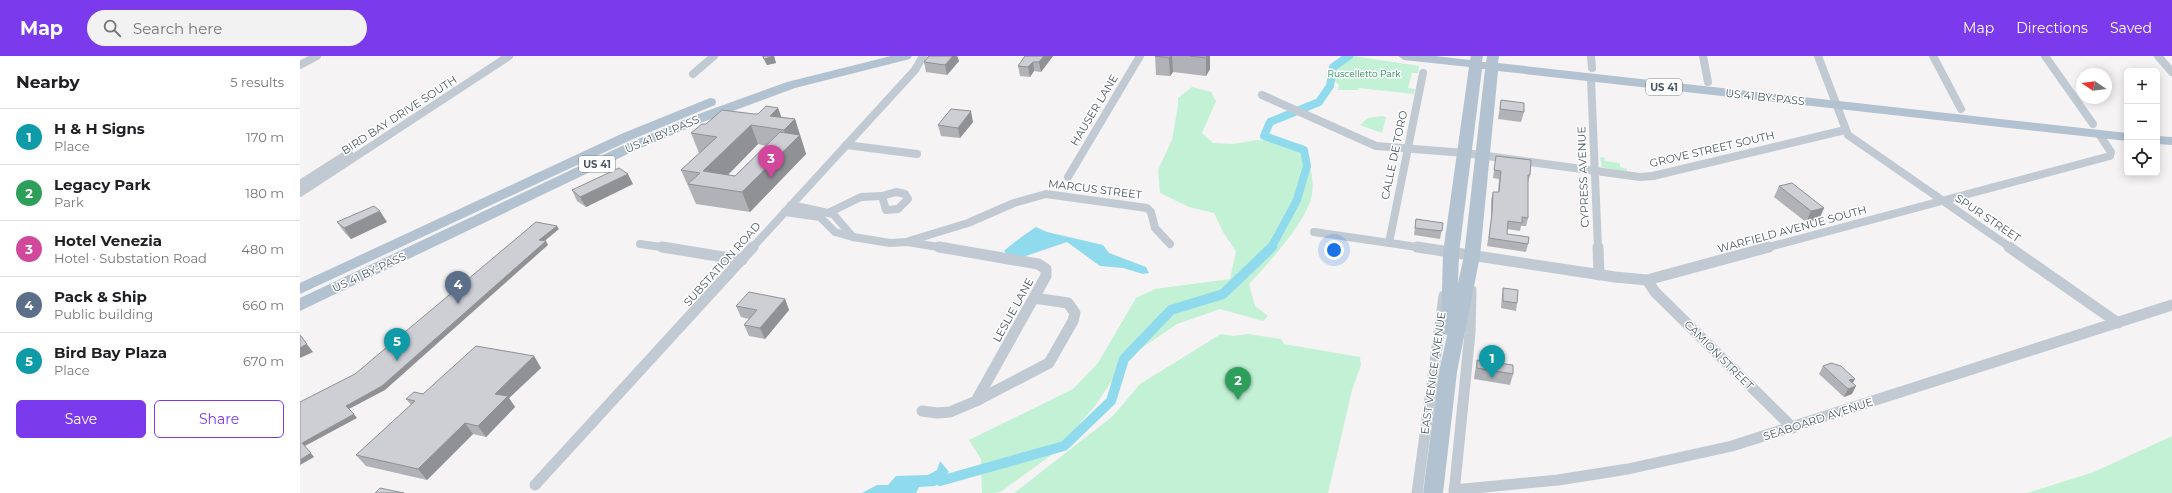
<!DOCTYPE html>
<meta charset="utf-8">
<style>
body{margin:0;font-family:Montserrat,sans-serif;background:#f2f2f2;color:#202124}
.controls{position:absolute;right:12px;top:12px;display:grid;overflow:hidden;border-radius:6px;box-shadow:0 2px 10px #0003}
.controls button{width:36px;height:36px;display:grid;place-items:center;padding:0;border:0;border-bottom:1px solid #e0e0e0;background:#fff;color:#202124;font:20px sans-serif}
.compass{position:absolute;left:1776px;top:12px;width:36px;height:36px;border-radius:50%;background:#fff;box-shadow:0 2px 10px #0003;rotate:283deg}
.you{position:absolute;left:1034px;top:194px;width:14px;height:14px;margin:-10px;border:3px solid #fff;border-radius:50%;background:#1a73e8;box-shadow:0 0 0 6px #1a73e833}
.badge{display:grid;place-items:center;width:26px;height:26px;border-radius:50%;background:#7c3aed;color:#fff;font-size:13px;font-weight:700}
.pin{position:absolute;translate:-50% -33px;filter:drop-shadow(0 1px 2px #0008)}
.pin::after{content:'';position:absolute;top:21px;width:14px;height:12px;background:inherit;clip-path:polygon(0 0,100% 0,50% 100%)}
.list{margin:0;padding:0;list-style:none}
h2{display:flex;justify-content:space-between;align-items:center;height:52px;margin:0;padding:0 16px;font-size:17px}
h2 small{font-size:13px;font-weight:400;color:#757577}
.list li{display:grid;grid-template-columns:26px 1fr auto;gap:12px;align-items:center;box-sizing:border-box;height:56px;padding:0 16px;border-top:1px solid #e0e0e0}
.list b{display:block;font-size:15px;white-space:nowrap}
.list p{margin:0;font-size:13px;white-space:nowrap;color:#757577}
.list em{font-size:13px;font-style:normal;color:#757577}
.actions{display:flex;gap:8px;padding:12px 16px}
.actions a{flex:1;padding:9px 0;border:1px solid #7c3aed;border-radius:6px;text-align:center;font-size:14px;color:#7c3aed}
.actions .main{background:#7c3aed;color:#fff}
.icon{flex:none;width:22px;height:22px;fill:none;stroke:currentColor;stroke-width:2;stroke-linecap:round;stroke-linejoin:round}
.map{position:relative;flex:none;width:1872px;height:437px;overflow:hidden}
header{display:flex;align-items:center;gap:24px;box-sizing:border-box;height:56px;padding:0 20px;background:#7c3aed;color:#fff}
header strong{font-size:19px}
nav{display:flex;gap:22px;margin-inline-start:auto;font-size:14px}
.search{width:280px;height:36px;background:#f2f2f2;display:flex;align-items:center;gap:10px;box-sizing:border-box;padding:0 14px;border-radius:22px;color:#757577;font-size:15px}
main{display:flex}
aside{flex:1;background:#fff}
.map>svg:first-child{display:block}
</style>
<header>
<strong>Map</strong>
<div class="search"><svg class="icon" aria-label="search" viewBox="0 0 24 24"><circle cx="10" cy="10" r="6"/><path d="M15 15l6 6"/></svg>Search here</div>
<nav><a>Map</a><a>Directions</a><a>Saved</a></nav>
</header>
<main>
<aside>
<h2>Nearby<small>5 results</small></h2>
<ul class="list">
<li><span class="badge" style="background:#0f9aa8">1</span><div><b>H &amp; H Signs</b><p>Place</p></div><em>170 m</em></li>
<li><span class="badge" style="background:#2e9e5b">2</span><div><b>Legacy Park</b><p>Park</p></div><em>180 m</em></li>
<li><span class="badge" style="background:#d1479c">3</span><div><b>Hotel Venezia</b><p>Hotel · Substation Road</p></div><em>480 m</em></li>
<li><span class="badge" style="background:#5c6f8a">4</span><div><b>Pack &amp; Ship</b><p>Public building</p></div><em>660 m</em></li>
<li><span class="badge" style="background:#0f9aa8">5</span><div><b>Bird Bay Plaza</b><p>Place</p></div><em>670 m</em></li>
</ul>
<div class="actions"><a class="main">Save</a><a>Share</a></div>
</aside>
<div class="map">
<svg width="1872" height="437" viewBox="0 0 1872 437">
<rect width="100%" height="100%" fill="#f5f3f3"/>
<g fill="#c3f1d5">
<polygon points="1053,0 1119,10 1118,17 1112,17 1108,32 1115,33 1114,38 1059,32 1057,34 1038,34 1039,29 1031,22 1030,15"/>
<path d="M892 31 911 36 916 45 902 77 913 87 933 88 957 84 1001 88C1008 103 1015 121 1012 138 1009 163 967 209 949 228L955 250 968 260 963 265 920 253 877 268 827 302 795 350 754 397 702 435 696 437H682L681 403 669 384 773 333 798 307 836 242 855 233 930 223 936 195 923 176 914 157 889 151 860 137 858 114 872 84 878 50V42Z"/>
<polygon points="1082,60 1086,61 1082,77 1060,69 1068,62"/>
<polygon points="1304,101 1305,105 1320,107 1320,111 1327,113 1327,116 1302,111 1300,102"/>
<polygon points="921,278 934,280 948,278 981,283 984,288 1060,301 1061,309 1052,334 1028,437 714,437 813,360 840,328"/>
<polygon points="1872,380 1872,437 1727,437 1794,416"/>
</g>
<g fill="#90daee">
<path d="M736 171 747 176 803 189 809 197 846 211 849 217 843 218 823 212 800 210 767 186 714 204 704 195C706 192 734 172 736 171Z"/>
<polygon points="640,405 649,416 635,430 619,431 616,437 562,437 577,429 588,429 596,420 628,419 637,414"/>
</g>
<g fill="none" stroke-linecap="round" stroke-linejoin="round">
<polyline stroke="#90daee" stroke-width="8" points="971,192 997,144 1007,110 1004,94 964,80 970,66 1019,46 1030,30 1033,11 1049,0"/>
<polyline stroke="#90daee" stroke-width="10" points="640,425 764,390 811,345 824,303 871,254 923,238 972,191"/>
<g stroke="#c1cad2" stroke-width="8">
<polyline points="1291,0 1292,12"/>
<polyline points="1403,0 1408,26"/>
<polyline points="1518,0 1548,79 1711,192"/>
<polyline points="1633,0 1661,53"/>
<polyline points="1745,0 1793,68"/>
<polyline points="1858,0 1872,16"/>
<polyline points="0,9 17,0"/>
<polyline points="393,18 414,0"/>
<polyline points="1291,23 1298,192"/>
<polyline points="962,39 1076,90 1165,97 1340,121 1353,120 1545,74"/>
<polyline points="546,89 617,98"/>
<polyline points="768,121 840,0"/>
<polyline points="0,128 49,97"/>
<polygon points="596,136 605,138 608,143 598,153 586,154 582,140"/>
<polyline points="0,137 209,0"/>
<polyline points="491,149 533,158 553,181"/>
<polyline points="485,156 520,161 535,176 553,181 590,187 607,186 645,192"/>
<polyline points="530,156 561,141 582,140"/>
<polyline points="1014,176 1124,192"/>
<polyline points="609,185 668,167 714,147 746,138 847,152 851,156 855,172 870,188"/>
<polyline points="1089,187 1123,17"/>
<polyline points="340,188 368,192"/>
<polyline points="452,192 615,14 623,0"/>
<polyline points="1465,192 1810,100 1811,96 1799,78"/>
</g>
<g stroke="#c1cad2" stroke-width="11">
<polyline points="362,191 442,204"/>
<polyline points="1117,191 1315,221 1347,224 1469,191"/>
<polyline points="1298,191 1299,219"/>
<polyline points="1709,191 1818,267"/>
<polyline points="1347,224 1355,236 1493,372"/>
<polyline points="678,344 749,307 773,265 775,257 768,247 734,242"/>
<polyline points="622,355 637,357 650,356 676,345 746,220 746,213 738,208 639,191"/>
<polyline points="235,429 453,191"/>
<polyline points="1154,434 1258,424 1328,413 1432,390 1872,249"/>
<polyline points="1117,437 1144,240"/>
<polyline points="1154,437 1170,277 1171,234"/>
</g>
<g fill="#b3c2d1" fill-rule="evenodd">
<polygon points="591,0 612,0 610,3 495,32 403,66 336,94 0,255 0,242 326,88 393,60 487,26"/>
<path d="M1098 0H1135L1170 4 1171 0H1183L1182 6H1186L1187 0H1199L1198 7 1827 77V85L1198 15 1180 200 1157 316 1143 437H1123L1139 316 1147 279 1143 278 1141 274 1143 197 1169 11 1104 4ZM1182 13H1185L1164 200 1158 227 1159 197Z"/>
<polygon points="410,42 415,43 416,46 415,49 331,84 0,238 0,227 321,78"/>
<polygon points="1857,80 1872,81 1872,89 1857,88"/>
</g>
</g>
<g fill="#b0b2b7" fill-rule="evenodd">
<polygon points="462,0 474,0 476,7 467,9"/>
<polygon points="629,0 657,0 659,5 647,19 626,16 624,6"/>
<polygon points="725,0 753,0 741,16 734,15 730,21 720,20 718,10"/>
<polygon points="855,0 910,0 910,13 906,20 873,16 870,20 856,19"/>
<polygon points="1201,44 1224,56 1221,66 1198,63"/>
<path d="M478 52 481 61 495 63 506 98 450 156 396 148 381 114 400 97H399L391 77 406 68 458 58ZM458 88 466 90 435 120 428 119Z"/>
<polygon points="673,66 660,82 641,80 638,69"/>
<polygon points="1196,100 1230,119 1228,127 1228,162 1226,170 1221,170 1220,175 1207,173 1207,178 1228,188 1226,196 1187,190 1191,166 1191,144 1193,136 1198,136 1199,123 1193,122"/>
<polygon points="333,128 286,151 277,145 272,134"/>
<polygon points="1479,130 1524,152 1519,163 1506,166 1474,141"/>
<polygon points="1116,163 1143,167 1140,183 1114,179"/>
<polygon points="37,166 87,166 51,183 45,177"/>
<polygon points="1203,232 1217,247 1216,255 1201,252 1202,239"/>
<polygon points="485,243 489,254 465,283 449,280 444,269 449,263 441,261 436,250"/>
<polygon points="234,300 241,312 209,342 215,351 186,381 173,378 127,424 66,410 56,399 111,349 106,343"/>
<polygon points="1177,304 1213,318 1210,329 1174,323 1175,315"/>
<polygon points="1523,310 1555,323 1552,327 1552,338 1544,341 1519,318"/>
</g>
<g fill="#909195">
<polygon points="474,0 476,7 467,9 464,3"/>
<polygon points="653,0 657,0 659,5 647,19 645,9"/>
<polygon points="744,0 753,0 741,16 739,6"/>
<polygon points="871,0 872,0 873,16 870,20 869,2"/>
<polygon points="901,0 910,0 910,13 906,20 906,2"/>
<polygon points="733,6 734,15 730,21 728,11"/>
<polygon points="478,52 485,71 470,60"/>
<polygon points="671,55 673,66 660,82 658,72"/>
<polygon points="495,63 506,98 450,156 442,136 489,89 484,74"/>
<polygon points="451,69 458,88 415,132 403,115"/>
<polygon points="328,118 333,128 286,151 280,141"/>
<polygon points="1524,152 1519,163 1506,166 1511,155"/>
<polygon points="80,155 87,166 51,183 44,172"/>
<polygon points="257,170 259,173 241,188 239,184"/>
<polygon points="246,185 248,189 85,334 49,353 46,350"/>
<polygon points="485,243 489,254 465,283 460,272"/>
<polygon points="0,279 13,296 0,302"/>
<polygon points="234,300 241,312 209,342 215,351 186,381 178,370 195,338"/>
<polygon points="1555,323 1551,330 1549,324"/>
<polygon points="1556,330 1552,338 1544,341 1548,333"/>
<polygon points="54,358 57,362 5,390 14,401 0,409 2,387"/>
<polygon points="165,367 173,378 127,424 118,413"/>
</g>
<g fill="#cdcfd5" stroke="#909195">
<polygon points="463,0 474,0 464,3"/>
<polygon points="629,0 653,0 645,9 624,6"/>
<polygon points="725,0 744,0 739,6 733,6 728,11 718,10"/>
<polygon points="855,0 871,0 869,2"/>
<polygon points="890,0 907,0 906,2"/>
<polygon points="1201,44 1224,47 1224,56 1200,53"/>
<polygon points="466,50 478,52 470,60 495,63 484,74 451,69 403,115 435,120 480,76 500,79 442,136 388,128 400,117 381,114 417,81 391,77 402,68 406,68 422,54 454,58 458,58"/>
<polygon points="651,53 671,55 658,72 638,69"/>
<polygon points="1196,100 1231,104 1230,119 1228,119 1228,162 1222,161 1222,167 1208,165 1207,178 1229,181 1228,188 1189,182 1192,157 1193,136 1199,136 1201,115 1194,114"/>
<polygon points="319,112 328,118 280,141 272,134"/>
<polygon points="1492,127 1524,152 1511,155 1479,130"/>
<polygon points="74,150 80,155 44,172 37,166"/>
<polygon points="1116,163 1143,167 1142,175 1115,172"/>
<polygon points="236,166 257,170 239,184 246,185 82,330 46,350 54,358 2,387 11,397 0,404 0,346 55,318"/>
<polygon points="1203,232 1218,234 1217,247 1203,245"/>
<polygon points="449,236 485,243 460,272 444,269 457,254 436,250"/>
<polygon points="0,279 7,288 0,292"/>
<polygon points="176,290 234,300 195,338 208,340 178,370 165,367 118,413 56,399 115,345 106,343 114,336 123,338"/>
<polygon points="1177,304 1213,309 1213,318 1177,312"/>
<polygon points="1531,307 1541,310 1555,323 1549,324 1556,330 1548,333 1523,310"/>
<polygon points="80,432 104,437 75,437"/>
</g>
<g text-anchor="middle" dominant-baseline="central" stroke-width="3" stroke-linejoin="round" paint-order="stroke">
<g font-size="9" fill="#17864f" stroke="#fff">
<text x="1064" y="17">Ruscelletto Park</text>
</g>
<g fill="#fff" stroke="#808990" stroke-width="1">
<rect x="1346" y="23" width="36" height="16" rx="3"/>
<rect x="279" y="100" width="36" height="16" rx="3"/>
</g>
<g font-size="10" font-weight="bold" fill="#4a5661">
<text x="1364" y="31">US 41</text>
<text x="297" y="108">US 41</text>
</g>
<g font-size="11" fill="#4a5661" stroke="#fff">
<text transform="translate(1465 41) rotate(6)">US 41 BY-PASS</text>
<text transform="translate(794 54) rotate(-59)">HAUSER LANE</text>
<text transform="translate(99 59) rotate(-33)">BIRD BAY DRIVE SOUTH</text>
<text transform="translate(362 78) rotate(-23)">US 41 BY-PASS</text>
<text transform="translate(1412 93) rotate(-13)">GROVE STREET SOUTH</text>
<text transform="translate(1094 99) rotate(-78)">CALLE DE TORO</text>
<text transform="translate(1283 121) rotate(-92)">CYPRESS AVENUE</text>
<text transform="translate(795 133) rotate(7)">MARCUS STREET</text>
<text transform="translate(1688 162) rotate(34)">SPUR STREET</text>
<text transform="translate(1492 173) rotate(-15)">WARFIELD AVENUE SOUTH</text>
<text transform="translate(422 208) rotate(-48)">SUBSTATION ROAD</text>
<text transform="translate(69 216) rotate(-25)">US 41 BY-PASS</text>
<text transform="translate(713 254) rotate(-61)">LESLIE LANE</text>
<text transform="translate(1419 299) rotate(45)">CAMION STREET</text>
<text transform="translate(1133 317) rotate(-82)">EAST VENICE AVENUE</text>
<text transform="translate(1518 363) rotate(-18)">SEABOARD AVENUE</text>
</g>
</g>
</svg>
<div class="controls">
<button>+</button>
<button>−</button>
<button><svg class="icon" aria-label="locate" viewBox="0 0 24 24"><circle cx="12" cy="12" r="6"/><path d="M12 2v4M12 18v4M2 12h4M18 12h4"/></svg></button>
</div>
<svg class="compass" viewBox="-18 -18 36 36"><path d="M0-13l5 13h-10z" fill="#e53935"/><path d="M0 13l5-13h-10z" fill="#757577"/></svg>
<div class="you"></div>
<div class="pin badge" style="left:1192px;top:322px;background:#0f9aa8">1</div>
<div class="pin badge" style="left:938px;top:344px;background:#2e9e5b">2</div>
<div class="pin badge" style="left:471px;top:122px;background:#d1479c">3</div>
<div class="pin badge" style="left:158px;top:248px;background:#5c6f8a">4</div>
<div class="pin badge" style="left:97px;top:305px;background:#0f9aa8">5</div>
</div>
</main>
